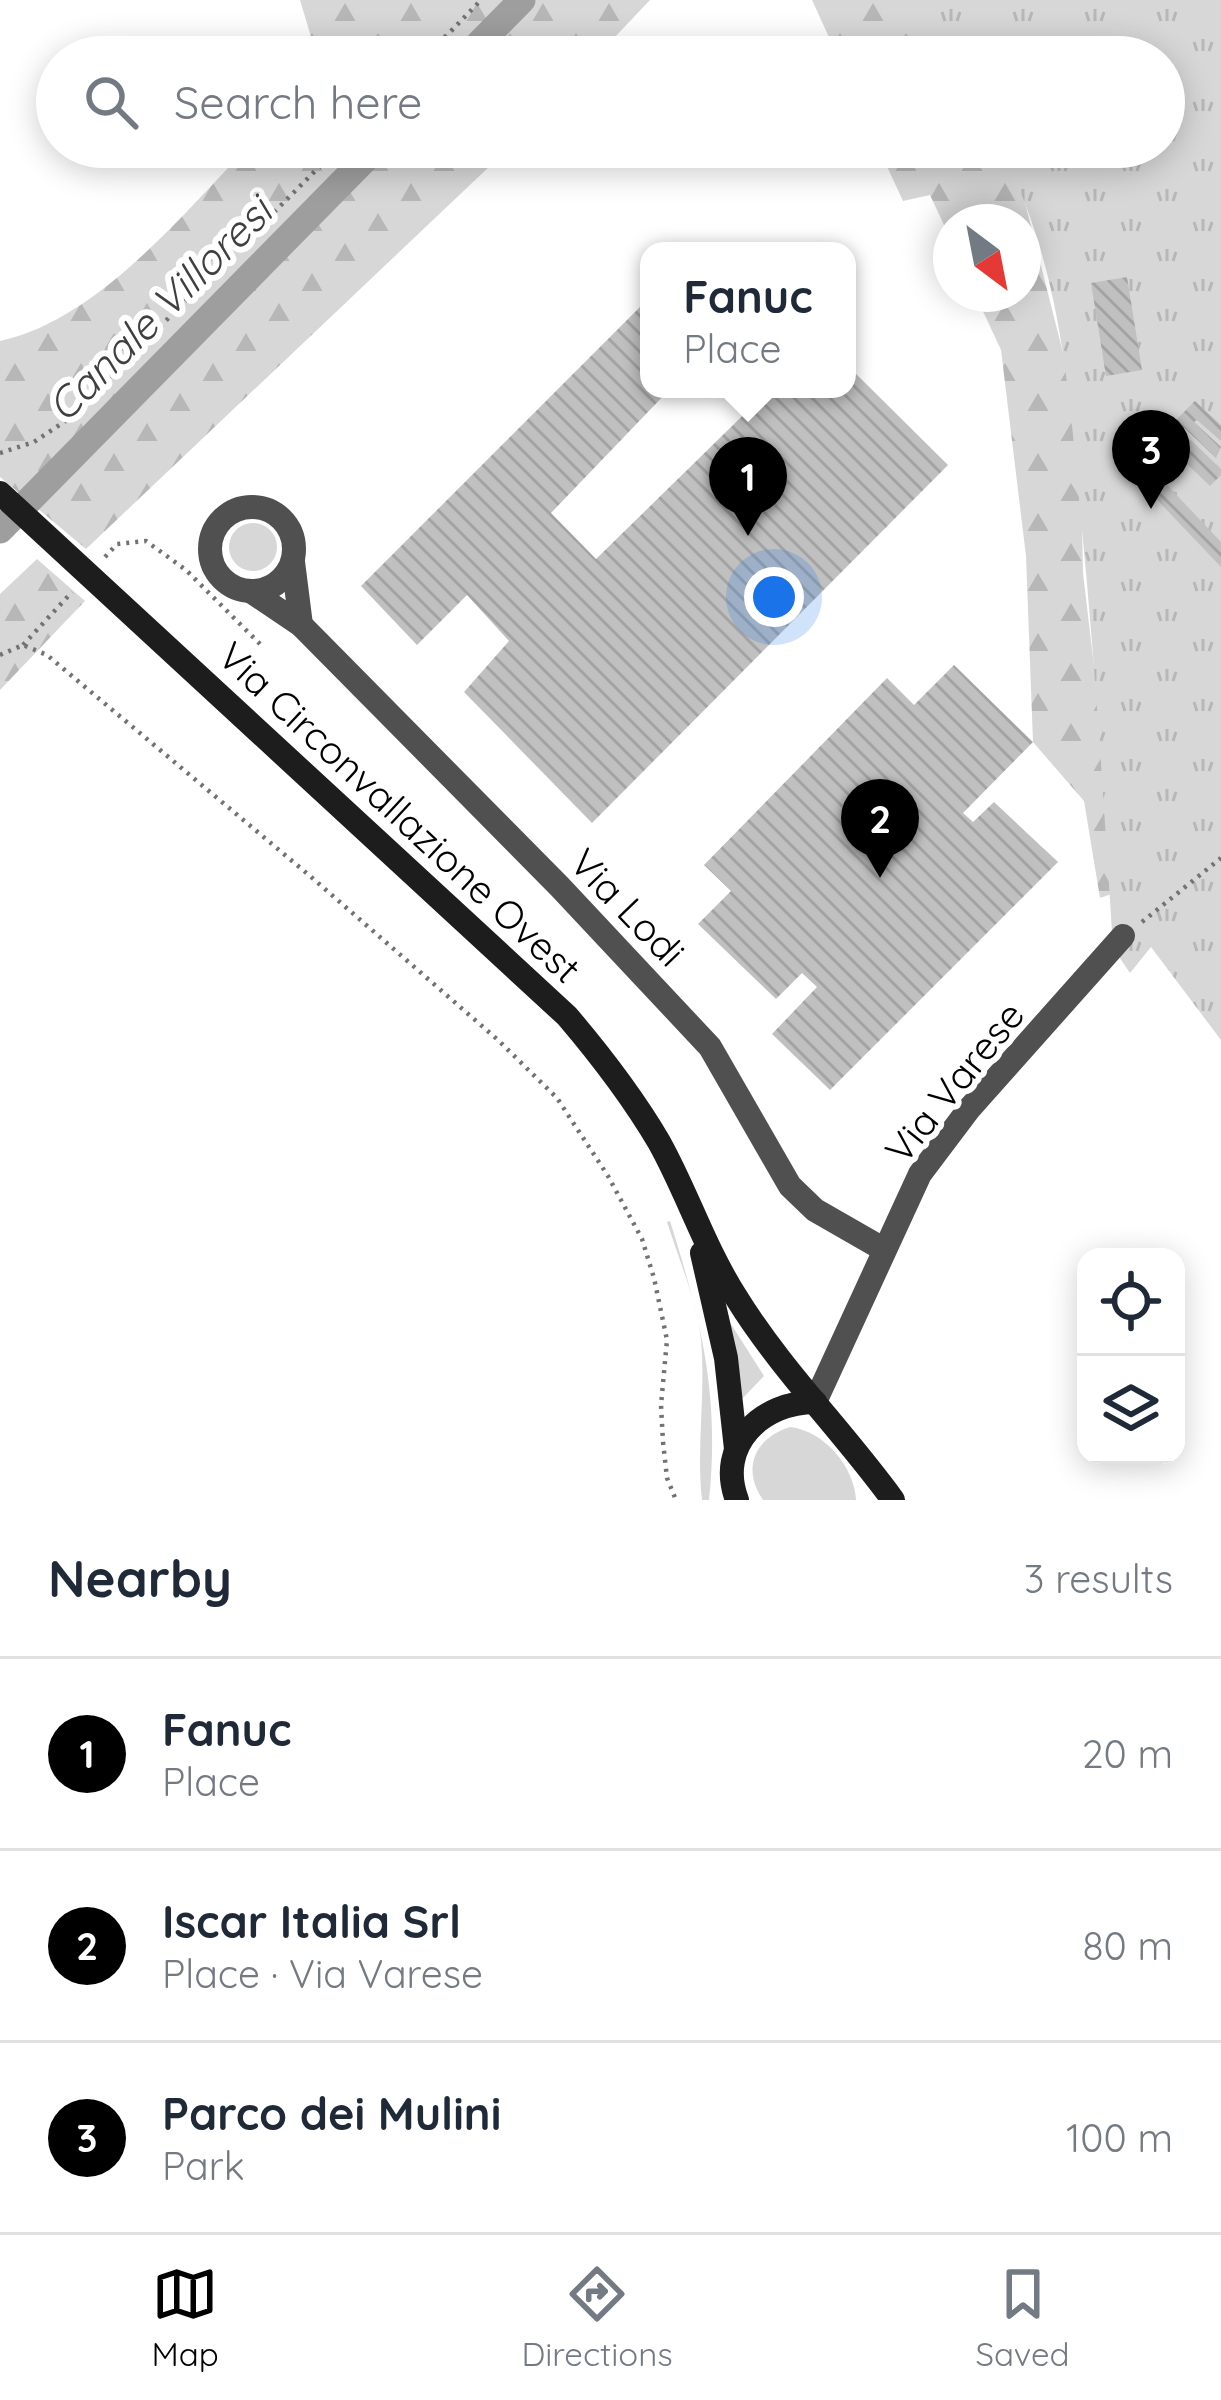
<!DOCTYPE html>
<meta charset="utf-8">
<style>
body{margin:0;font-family:Quicksand,sans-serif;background:#f2f2f3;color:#1f2937}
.controls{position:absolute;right:36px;bottom:36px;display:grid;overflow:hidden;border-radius:24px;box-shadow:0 6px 30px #0003}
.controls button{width:108px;height:108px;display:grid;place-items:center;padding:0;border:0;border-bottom:3px solid #e0e1e3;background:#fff;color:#1f2937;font:60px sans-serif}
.compass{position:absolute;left:933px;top:204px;width:108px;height:108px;border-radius:50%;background:#fff;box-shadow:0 6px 30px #0003;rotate:148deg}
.you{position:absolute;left:774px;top:597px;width:42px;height:42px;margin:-30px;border:9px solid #fff;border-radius:50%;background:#1a73e8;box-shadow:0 0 0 18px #1a73e833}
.badge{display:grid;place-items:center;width:78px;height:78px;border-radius:50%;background:#000;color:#fff;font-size:39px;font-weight:700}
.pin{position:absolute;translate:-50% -99px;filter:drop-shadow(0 3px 6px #0008)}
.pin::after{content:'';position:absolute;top:63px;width:42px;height:36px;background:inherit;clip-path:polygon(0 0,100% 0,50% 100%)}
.popup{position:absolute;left:640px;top:242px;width:216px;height:156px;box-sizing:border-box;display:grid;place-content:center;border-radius:24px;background:#fff;filter:drop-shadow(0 3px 9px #0005);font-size:39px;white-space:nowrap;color:#747a83}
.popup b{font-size:45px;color:#1f2937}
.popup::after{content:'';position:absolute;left:50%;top:100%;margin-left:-24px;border:24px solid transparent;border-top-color:#fff}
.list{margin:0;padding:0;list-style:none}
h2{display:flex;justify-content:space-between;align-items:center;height:156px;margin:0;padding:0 48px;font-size:51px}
h2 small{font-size:39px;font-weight:400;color:#747a83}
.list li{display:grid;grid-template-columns:78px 1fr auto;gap:36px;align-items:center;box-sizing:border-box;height:192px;padding:0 48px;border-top:3px solid #e0e1e3}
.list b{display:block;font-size:45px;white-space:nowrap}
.list p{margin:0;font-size:39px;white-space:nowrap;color:#747a83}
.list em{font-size:39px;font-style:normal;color:#747a83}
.icon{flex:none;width:66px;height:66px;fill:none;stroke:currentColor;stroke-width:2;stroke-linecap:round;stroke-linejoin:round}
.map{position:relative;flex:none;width:1221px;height:1500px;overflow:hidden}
.search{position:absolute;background:#fff;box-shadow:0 6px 30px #0003;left:36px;right:36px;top:36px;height:132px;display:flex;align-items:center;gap:30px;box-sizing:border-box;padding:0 42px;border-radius:66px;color:#747a83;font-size:45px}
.sheet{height:732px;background:#fff}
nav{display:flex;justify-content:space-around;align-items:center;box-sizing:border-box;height:168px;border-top:3px solid #e0e1e3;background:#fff;font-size:33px;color:#747a83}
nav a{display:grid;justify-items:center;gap:6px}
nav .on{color:#000}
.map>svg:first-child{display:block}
</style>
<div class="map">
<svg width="1221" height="1500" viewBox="0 0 1221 1500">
<defs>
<pattern id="forest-firs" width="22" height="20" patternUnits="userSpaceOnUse" patternTransform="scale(3)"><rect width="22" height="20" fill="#d7d7d7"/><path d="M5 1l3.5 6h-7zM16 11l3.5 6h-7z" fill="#b7b7b7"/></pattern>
<pattern id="park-tufts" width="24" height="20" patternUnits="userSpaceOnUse" patternTransform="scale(3)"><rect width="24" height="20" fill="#d7d7d7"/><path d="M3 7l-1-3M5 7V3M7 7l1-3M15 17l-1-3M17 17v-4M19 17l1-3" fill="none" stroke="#b7b7b7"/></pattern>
<pattern id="building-back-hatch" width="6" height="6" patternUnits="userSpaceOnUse" patternTransform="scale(3)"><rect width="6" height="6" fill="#c0c0c0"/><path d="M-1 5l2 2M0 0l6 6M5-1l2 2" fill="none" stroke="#a3a3a3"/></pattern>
</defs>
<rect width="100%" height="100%" fill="#fff"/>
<g fill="#d7d7d7">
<circle cx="253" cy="547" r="24"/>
<path d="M670 1221C701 1320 720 1395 709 1500H702C696 1447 706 1394 701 1340 697 1301 679 1260 667 1222Z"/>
<polygon points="724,1313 764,1376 738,1403"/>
<path d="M790 1427C824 1431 854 1466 856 1500H763C741 1468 755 1438 790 1427Z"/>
</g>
<g fill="url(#forest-firs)">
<polygon points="300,0 650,0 596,57 317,57"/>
<polygon points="812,0 975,0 1033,57 838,57"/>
<path d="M248 147H510L86 549 0 477V341C97 320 181 216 248 147Z"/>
<polygon points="878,147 1011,147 1080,420 1083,573 1104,751 1175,872 1100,898 1084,801 1033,742 1026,556 1001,350 975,294 1023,294 1023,222 951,222 951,240 930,195 903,201"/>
<polygon points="37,559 85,601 0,690 0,594"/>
</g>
<path fill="url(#park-tufts)" d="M904 0H1221V1040L1151 947 1130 973 1113 948C1104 805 1095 662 1081 519 1069 392 1061 261 999 147H1164V57H942Z"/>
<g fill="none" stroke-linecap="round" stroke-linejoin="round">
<g stroke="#9e9e9e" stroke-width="27">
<polyline points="466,57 522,0"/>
<polyline points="0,530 377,147"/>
</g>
</g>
<g fill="url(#building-back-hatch)">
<polygon points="1127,277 1142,370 1106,376 1091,283"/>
<polygon points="649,298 649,389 670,389 551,513 596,559 770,389 847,389 847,365 948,465 592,823 464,692 509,641 467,595 417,645 361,586"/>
<polygon points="1195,401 1221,425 1221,441 1197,420 1194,422 1221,447 1216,458 1176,420"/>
<polygon points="1172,422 1221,469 1221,475 1210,486 1159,437"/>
<polygon points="1133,449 1221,542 1221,567 1121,462"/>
<polygon points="954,665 1033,742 963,813 973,822 994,802 1058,862 830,1090 772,1034 817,987 802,973 776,999 698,924 731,891 704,865 887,678 914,705"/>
</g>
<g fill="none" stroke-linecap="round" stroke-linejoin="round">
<g stroke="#727272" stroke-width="4.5" stroke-dasharray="3 6" stroke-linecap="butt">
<polyline points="426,57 481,0"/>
<polyline points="0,453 34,442 67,420 339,147"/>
<polyline points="105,557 117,544 146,541 186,570 260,644"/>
<polyline points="23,645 72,592"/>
<polyline points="0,655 23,645 47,655 310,876 498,1040 557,1098 608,1176 642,1239 654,1278 667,1340 661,1405 663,1442 667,1478 676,1500"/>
<polyline points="1142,922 1221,858"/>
</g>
<g stroke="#505050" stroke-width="24">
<circle cx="252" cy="549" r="42"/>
<polyline points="293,562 301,625"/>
<polyline points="252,592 301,625 560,887 710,1047 790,1186 815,1210 883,1249"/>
<polyline points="815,1402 920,1174 969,1109 1123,936"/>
</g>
<g stroke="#1d1d1d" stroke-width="24">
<path d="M0 493 567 1016C601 1056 632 1096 659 1142 687 1192 704 1247 736 1297 781 1370 843 1431 893 1500"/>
<polyline points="702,1253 726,1358 736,1449"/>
<path d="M737 1500C716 1445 762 1402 815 1402"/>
</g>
</g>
<g text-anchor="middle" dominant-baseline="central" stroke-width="12" stroke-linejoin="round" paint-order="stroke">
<g font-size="39" fill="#000" stroke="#fff">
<text transform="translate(400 812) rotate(43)">Via Circonvallazione Ovest</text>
<text transform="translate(628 907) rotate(46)">Via Lodi</text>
<text transform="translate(954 1082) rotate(-51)">Via Varese</text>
</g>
<g font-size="42" font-style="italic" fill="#3f3f3f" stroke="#fff">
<text transform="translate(159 309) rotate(-45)">Canale Villoresi</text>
</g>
</g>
</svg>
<div class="controls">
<button><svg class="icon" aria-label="locate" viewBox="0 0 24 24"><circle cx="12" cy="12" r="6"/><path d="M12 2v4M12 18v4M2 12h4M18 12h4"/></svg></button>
<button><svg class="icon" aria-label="layers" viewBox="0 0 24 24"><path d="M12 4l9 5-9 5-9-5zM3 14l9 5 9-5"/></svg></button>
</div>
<svg class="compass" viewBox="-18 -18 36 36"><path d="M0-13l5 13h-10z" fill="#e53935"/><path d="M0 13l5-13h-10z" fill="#747a83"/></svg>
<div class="you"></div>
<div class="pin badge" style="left:748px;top:536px">1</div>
<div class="popup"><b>Fanuc</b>Place</div>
<div class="pin badge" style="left:880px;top:878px">2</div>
<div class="pin badge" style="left:1151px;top:509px">3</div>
<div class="search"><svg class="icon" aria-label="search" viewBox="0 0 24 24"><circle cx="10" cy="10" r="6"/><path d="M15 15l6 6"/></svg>Search here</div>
</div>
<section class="sheet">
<h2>Nearby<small>3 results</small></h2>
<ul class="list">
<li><span class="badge">1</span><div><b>Fanuc</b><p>Place</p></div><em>20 m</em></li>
<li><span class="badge">2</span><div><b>Iscar Italia Srl</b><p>Place · Via Varese</p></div><em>80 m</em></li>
<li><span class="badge">3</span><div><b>Parco dei Mulini</b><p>Park</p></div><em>100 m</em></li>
</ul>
</section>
<nav>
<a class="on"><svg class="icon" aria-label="map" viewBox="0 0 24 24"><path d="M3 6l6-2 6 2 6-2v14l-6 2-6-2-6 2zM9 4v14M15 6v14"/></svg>Map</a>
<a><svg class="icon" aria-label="directions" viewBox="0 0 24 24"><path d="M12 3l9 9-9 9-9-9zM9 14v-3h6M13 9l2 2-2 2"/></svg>Directions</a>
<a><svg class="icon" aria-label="saved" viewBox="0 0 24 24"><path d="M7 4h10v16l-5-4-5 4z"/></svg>Saved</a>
</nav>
